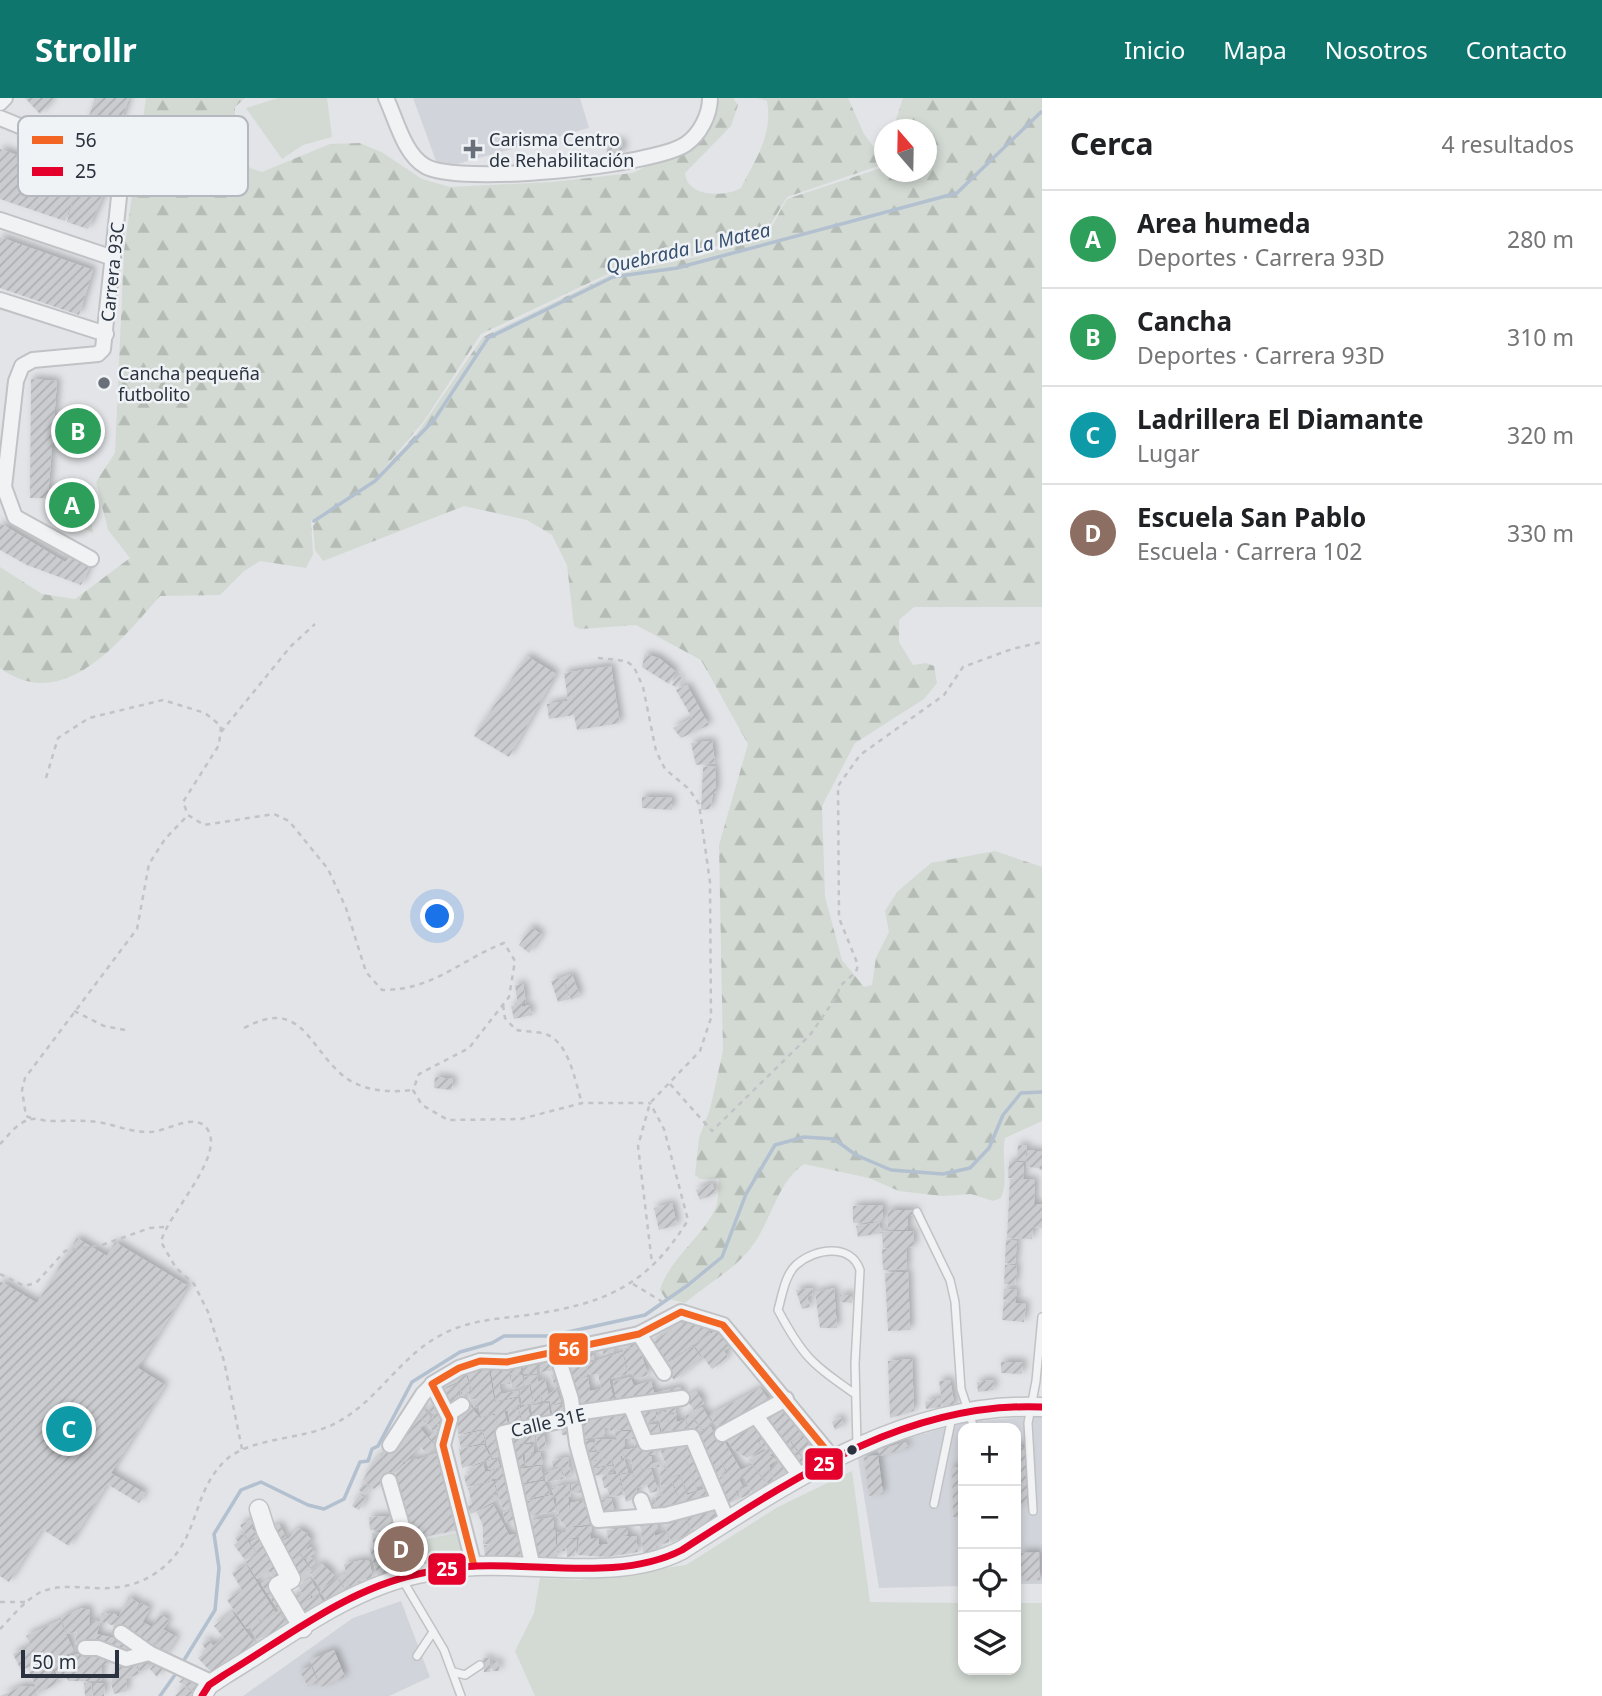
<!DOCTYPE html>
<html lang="es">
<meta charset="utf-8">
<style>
body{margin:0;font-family:"Noto Sans",sans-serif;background:#f2f2f2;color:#202124}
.controls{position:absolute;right:21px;bottom:21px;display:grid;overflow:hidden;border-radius:14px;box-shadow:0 4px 10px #0003}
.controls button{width:63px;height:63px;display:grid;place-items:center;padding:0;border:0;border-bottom:2px solid #e0e0e0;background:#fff;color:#202124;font:35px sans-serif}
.compass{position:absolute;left:874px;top:21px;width:63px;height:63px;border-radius:50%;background:#fff;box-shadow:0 4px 10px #0003;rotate:340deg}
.scale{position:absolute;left:21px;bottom:18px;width:98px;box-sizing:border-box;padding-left:7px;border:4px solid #2a323f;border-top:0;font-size:19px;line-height:24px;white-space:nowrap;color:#2a323f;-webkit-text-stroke:5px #f0f3f6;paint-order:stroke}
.you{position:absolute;left:438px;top:819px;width:24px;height:24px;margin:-18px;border:5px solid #fff;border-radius:50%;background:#1a73e8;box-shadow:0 0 0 10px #1a73e833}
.badge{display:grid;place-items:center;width:46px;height:46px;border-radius:50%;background:#0f766e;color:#fff;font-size:23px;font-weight:700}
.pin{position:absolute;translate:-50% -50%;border:4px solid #fff;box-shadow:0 2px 7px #0006}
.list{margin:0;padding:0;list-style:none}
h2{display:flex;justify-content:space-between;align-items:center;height:91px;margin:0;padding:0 28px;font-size:30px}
h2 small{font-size:23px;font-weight:400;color:#757577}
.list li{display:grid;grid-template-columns:46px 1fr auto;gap:21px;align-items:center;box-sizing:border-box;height:98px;padding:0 28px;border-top:2px solid #e0e0e0}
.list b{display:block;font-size:26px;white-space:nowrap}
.list p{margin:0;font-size:23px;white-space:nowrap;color:#757577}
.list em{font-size:23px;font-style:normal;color:#757577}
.icon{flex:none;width:38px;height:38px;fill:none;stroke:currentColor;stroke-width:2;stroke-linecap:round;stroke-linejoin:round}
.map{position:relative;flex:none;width:1042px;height:1598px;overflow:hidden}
header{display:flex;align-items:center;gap:42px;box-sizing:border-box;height:98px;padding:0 35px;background:#0f766e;color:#fff}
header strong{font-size:33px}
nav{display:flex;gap:38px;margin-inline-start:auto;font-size:24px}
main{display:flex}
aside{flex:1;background:#fff}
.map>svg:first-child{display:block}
</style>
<header>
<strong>Strollr</strong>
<nav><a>Inicio</a><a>Mapa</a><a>Nosotros</a><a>Contacto</a></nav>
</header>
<main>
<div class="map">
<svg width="1042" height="1598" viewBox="0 0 1042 1598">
<defs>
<pattern id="forest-firs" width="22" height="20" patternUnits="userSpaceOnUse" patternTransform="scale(1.75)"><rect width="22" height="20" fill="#d3dad3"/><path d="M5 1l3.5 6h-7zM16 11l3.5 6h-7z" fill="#b5bcb6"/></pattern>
<pattern id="building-hatch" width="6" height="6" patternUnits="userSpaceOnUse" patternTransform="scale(1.75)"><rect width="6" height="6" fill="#cacccf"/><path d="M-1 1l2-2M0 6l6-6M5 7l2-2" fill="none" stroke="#aeb0b3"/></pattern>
<filter id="shadow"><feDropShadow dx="3.5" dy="-3.5" stdDeviation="3.5" flood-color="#0004"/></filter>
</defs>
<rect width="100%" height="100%" fill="#e2e4e7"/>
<g fill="#d1d4da">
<polygon points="413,0 580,0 589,30 439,71"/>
<polygon points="1042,1318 1042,1486 1016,1486 1016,1330 963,1330 963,1488 879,1490 857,1355 965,1324"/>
<polygon points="401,1503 430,1579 389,1598 243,1598 353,1520"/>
</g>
<g fill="#d3dad3">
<polygon points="278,0 327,0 332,39 303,47 282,61 246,10"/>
<polygon points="71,314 84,314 85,353 71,353"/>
<polygon points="63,382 69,393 75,391 87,398 93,435 54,416 57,384"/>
<polygon points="852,1373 870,1504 963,1505 963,1572 1016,1572 1016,1505 1042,1505 1042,1598 535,1598 515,1553 534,1515 540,1480 580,1482 686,1467 778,1409"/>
<polygon points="458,1435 463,1457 417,1468 411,1444"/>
</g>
<path fill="url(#forest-firs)" d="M146 0H245L235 9V21L250 70 262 74 330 46 360 45 383 55 422 81 450 89 552 84 633 75 693 43 720 0H733L738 7 731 28 685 75C687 100 725 99 741 90 756 60 773 37 767 3L757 0H848L864 36 884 63 881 67 787 99 771 126 691 158 610 175 481 236 424 323 375 381 418 334 483 239 610 177 701 158 772 128 787 101 884 69V74H926V32L893 31 903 0H1042V509H914L899 522V544L913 567 926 565 934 568 937 585 924 601 855 645 822 708 825 799 842 862 864 889 872 887 876 860 889 834 885 813 897 794 931 765 995 753 1042 769V1023L1005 1040C1001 1061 1009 1082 1001 1100L993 1103 971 1096 942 1098 899 1093 869 1080 804 1066C778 1084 773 1117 755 1144 737 1171 709 1184 685 1205L665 1200 660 1192C669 1161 703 1139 716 1109 719 1101 718 1090 719 1081H700L695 1077 699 1040 710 1011 723 953 719 747 748 646 701 562 636 527 580 531 574 528 567 467 552 437 527 422 464 408 323 463 315 452 313 428 324 414 311 423 313 456 306 470 260 463 244 473 220 497 160 498C121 542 64 617 0 570V469L42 496 75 501 130 460 108 432 96 384 115 355 124 153Z"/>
<polygon fill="#b2c0d0" points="76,395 83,413 73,417 66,400"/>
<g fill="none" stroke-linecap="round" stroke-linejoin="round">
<g stroke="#b2c0d0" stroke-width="3.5">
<polyline points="314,423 375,383 434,322 488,240 613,179 677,170 957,95 1041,14"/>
<polyline points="181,1567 215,1512 219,1470 214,1436 241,1392 261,1384 308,1407 324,1411 344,1401 360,1364 368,1363 372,1351 378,1348 412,1284 460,1254 492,1245 504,1238 550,1238 645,1217 688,1187 722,1159 746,1096 775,1047 804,1039 834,1041 856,1057 891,1072 943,1076 970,1070 989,1050 1003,1017 1021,995 1042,994"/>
<polyline points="160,1598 177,1574"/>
</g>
</g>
<g fill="url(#building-hatch)" fill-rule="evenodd" filter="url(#shadow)">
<polygon points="25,0 54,0 40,16"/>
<polygon points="95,0 129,0 114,42 86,28"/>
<polygon points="622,43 623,55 607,56 606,46"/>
<polygon points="0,51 107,89 88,131 67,124 75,96 65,123 0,101"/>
<polygon points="0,139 93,172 79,217 0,190"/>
<polygon points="31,281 57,283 48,400 30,400"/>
<polygon points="0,425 65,464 72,457 90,468 81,487 27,467 0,452"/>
<polygon points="645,556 659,560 676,574 669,586 642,569"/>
<polygon points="527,558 556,576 509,659 474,638"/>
<polygon points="611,568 620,625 577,632 574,617 549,621 547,606 568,603 564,575"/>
<polygon points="679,578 682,580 676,589 672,587"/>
<polygon points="687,587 709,627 681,640 673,630 692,620 676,592"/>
<polygon points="712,643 715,665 696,667 691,645"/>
<polygon points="715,668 716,694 713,695 710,711 701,712 703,669"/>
<polygon points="642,699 672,700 672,712 642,710"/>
<polygon points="531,829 542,837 529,855 519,847"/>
<polygon points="572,876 580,898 571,902 563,879"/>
<polygon points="562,879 569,901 558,904 551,883"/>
<polygon points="523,886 526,905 521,905 522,909 529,907 532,917 514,921 511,908 518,907 515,887"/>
<polygon points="435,979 453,981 452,992 434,990"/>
<polygon points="1018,1047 1027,1048 1025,1063 1017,1063"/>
<polygon points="1028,1052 1042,1054 1042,1073 1039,1070 1026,1069 1026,1064 1031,1065 1026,1063"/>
<polygon points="1009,1064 1024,1064 1023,1081 1008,1080"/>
<polygon points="1010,1081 1035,1082 1034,1106 1042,1106 1042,1130 1033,1129 1032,1141 1007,1140"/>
<polygon points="712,1085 716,1095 700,1102 696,1092"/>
<polygon points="672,1105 677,1127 659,1132 654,1110"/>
<polygon points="883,1107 883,1123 853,1125 853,1108"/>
<polygon points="888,1112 916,1112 916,1118 908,1118 908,1132 888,1132"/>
<polygon points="879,1124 881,1135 858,1139 856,1128"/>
<polygon points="913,1133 914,1149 906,1150 907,1171 883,1172 882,1151 894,1151 883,1150 882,1134"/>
<polygon points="77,1140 107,1158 115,1144 188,1188 138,1270 165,1287 111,1375 145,1395 139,1405 107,1386 69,1448 42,1431 9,1484 0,1478 0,1183 37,1205"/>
<polygon points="1006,1142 1017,1143 1015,1166 1005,1165"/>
<polygon points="1005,1167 1017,1168 1015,1187 1004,1186"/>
<polygon points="908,1174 910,1232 888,1233 885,1175"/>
<polygon points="812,1190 813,1196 807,1199 810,1209 802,1211 796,1192"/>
<polygon points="834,1190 837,1230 820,1230 815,1195"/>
<polygon points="1004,1191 1017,1192 1015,1205 1026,1206 1024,1224 1002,1222 1004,1203 1015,1205 1003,1201"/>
<polygon points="840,1197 852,1197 852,1205 840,1204"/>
<polygon points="681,1225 704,1225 710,1235 663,1267 650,1246"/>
<polygon points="718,1231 729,1249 724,1253 728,1259 712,1271 694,1247"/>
<polygon points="637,1243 638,1248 626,1250 625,1246"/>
<polygon points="612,1245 614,1254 603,1256 601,1247"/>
<polygon points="639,1248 648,1277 635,1281 633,1275 629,1276 623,1252"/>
<polygon points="693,1248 702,1261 674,1282 664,1268"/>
<polygon points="592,1253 594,1261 575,1266 573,1257"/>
<polygon points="622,1254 625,1265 616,1268 625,1266 628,1276 609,1281 615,1308 574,1314 570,1289 578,1288 569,1288 568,1281 588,1279 590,1293 601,1291 598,1276 588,1277 587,1266"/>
<polygon points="554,1257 556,1272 541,1274 539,1259"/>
<polygon points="537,1259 537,1276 523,1276 523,1262"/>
<polygon points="912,1261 914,1313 890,1320 888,1263"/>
<polygon points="521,1262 521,1276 510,1277 509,1265"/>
<polygon points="1001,1264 1023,1264 1022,1276 1001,1275"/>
<polygon points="497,1266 499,1283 498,1268 508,1267 510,1286 499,1286 501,1296 518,1293 519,1298 496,1303 490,1267"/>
<polygon points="488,1267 493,1296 470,1302 468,1293 472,1292 467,1274 477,1272 480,1284 477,1269"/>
<polygon points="586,1268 587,1278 567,1280 566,1270"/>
<polygon points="464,1272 470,1289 463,1299 465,1303 448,1312 443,1304 463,1296 457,1284 439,1292 436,1285"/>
<polygon points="560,1274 566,1290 556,1291 561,1304 551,1307 550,1302 543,1303 540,1292 541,1303 534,1305 531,1287 545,1281 548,1297 556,1291 551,1277"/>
<polygon points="522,1277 523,1287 512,1291 511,1278"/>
<polygon points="537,1277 538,1283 525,1287 524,1279"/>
<polygon points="630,1279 634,1288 651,1283 654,1295 680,1289 684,1297 675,1307 676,1314 667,1316 666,1311 657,1314 655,1306 618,1309 613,1284"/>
<polygon points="950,1282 955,1309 943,1310 939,1283"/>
<polygon points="993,1282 994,1292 978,1294 977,1284"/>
<polygon points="457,1286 461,1295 443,1303 439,1294"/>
<polygon points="525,1288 529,1288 533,1305 522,1307 520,1293 525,1291"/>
<polygon points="760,1290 771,1305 720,1332 709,1317"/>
<polygon points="696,1293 704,1305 694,1312 685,1300"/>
<polygon points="493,1296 495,1304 518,1300 520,1309 481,1319 479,1310 488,1305 474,1310 472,1303"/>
<polygon points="940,1300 941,1309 926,1311 925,1304"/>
<polygon points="548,1305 551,1322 534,1326 531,1308"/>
<polygon points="780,1305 804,1335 790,1344 805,1364 797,1371 758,1319"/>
<polygon points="432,1306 438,1313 433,1316 427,1310"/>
<polygon points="562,1306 565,1319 554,1322 551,1308"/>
<polygon points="527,1307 532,1326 524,1328 519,1311"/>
<polygon points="654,1307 657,1322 639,1326 636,1312"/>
<polygon points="470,1308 480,1320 494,1317 499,1331 495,1316 504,1313 509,1330 501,1341 487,1345 481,1326 482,1331 458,1336 456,1313"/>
<polygon points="702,1309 712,1325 703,1331 690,1316"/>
<polygon points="630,1310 631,1320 616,1322 632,1321 632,1331 610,1333 609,1329 604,1330 605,1338 580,1341 579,1330 589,1329 576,1329 576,1316"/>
<polygon points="423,1311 430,1319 425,1323 417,1314"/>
<polygon points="518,1311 522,1328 511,1331 508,1313"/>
<circle cx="663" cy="1319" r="5.5"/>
<polygon points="438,1314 445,1324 440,1328 432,1319"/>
<polygon points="677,1315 676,1324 685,1322 690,1338 676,1341 667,1318"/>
<polygon points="688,1316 702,1332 691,1337 685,1318"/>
<polygon points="418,1317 426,1326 420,1330 435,1348 426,1355 420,1348 404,1364 400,1360 403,1365 374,1391 363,1382 372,1366 380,1357 389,1365 382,1358"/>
<polygon points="756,1319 767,1337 757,1343 763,1351 747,1360 733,1351 723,1336"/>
<polygon points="840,1319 844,1327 835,1332 832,1324"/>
<polygon points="432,1320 439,1329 433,1333 426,1324"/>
<polygon points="671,1323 674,1340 664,1342 660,1326"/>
<polygon points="658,1326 662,1342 647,1344 643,1328"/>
<polygon points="572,1328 573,1336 562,1337 561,1329"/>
<polygon points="710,1328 716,1338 720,1336 741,1372 752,1367 767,1387 752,1395 744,1379 739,1381 743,1390 735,1393 738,1401 728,1406 718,1385 721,1384 719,1380 728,1375 719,1358 726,1375 713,1381 694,1339"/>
<polygon points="543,1331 546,1351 539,1353 535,1332"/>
<polygon points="436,1332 443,1343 437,1347 429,1339"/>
<polygon points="533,1332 535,1343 511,1348 533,1346 534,1353 528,1357 540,1354 543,1366 526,1368 525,1357 522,1357 524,1368 511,1371 505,1338"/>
<polygon points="482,1333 485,1345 479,1346 476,1334"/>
<polygon points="614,1333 635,1333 644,1348 635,1349 634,1341 625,1341 623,1357 620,1358 621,1366 623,1357 628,1374 617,1376 612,1359 584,1364 583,1355 607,1353 596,1352 595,1341 617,1342"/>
<polygon points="475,1334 478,1346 461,1350 458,1338"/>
<polygon points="803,1337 816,1356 806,1363 792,1344"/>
<polygon points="767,1338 774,1347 765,1352 759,1344"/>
<path d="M692 1341 713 1401 671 1412 667 1399 670 1413 659 1414 657 1406 658 1415 648 1416 645 1406 656 1404 655 1399 663 1397 661 1389 672 1385 675 1393 666 1396 675 1394 679 1400 673 1384 661 1388 660 1372 666 1370 670 1376 659 1349ZM683 1355 688 1366 696 1363 688 1367 697 1389 702 1387 704 1391 687 1397 680 1378 670 1380 680 1376 688 1395 697 1392Z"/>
<polygon points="502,1342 506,1357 493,1360 486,1346"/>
<polygon points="589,1342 589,1345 594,1344 595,1352 582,1354 580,1343"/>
<polygon points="906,1344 908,1350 880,1358 878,1352"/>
<polygon points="484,1347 491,1361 462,1370 459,1351"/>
<polygon points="655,1347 656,1356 637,1359 651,1358 652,1366 658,1364 660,1369 642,1371 639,1364 644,1381 642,1372 651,1371 658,1393 650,1395 647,1387 636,1390 638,1399 626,1404 620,1377 632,1375 635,1384 631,1360 626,1361 624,1357 628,1356 624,1356 624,1352"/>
<polygon points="774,1348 784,1360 778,1364 774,1355 769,1357 776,1362 769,1367 770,1370 768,1372 775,1383 768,1386 749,1362"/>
<polygon points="1016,1349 1026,1349 1027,1407 1016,1408"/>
<polygon points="442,1353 458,1432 409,1442 395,1376 404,1366 408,1368 405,1365 409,1362 416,1360 417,1362"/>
<polygon points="878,1357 883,1396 869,1398 864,1359"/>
<polygon points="568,1359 569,1368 556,1372 561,1372 563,1381 546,1384 545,1375 561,1369 553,1369 552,1363"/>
<polygon points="611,1360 612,1366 587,1371 586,1365"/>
<polygon points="497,1361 500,1369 489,1372 487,1364"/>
<polygon points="784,1361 788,1373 776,1382 769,1372"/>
<polygon points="483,1365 485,1373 482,1374 490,1373 492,1382 467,1389 464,1378 471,1376 469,1370"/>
<polygon points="507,1368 511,1390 498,1395 495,1384 503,1381 493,1381 491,1373"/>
<polygon points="541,1368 543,1381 516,1386 514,1372"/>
<polygon points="612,1368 613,1374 588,1379 587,1372"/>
<polygon points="570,1369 571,1380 566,1381 562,1371"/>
<polygon points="952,1369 963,1369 963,1419 953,1419"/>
<polygon points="615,1376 619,1377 623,1397 610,1399 607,1390 614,1388 604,1390 602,1379"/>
<polygon points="493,1383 497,1395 488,1399 496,1397 498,1401 471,1416 467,1408 472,1406 468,1390"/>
<polygon points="544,1383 550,1396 520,1402 517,1388"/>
<polygon points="585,1384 587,1393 572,1396 571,1387"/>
<polygon points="363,1385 370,1390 365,1397 359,1392"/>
<polygon points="569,1386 571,1398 554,1400 552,1390"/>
<polygon points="748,1388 751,1396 741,1400 738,1393"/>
<polygon points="511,1391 517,1406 503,1411 498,1396"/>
<polygon points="359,1397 366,1401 359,1412 352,1408"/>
<polygon points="552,1397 556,1413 527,1419 524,1404"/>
<polygon points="568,1399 570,1414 570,1405 592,1401 592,1426 574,1428 572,1421 574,1433 574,1430 592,1428 590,1441 599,1440 599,1446 608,1446 607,1432 628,1430 627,1437 617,1438 636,1438 638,1454 607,1459 578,1457 579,1441 582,1440 573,1440 565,1441 577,1441 575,1458 567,1459 566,1444 565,1453 557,1453 557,1434 565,1434 567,1430 556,1417 559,1416 556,1401"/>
<polygon points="611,1400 616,1418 601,1420 598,1403"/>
<polygon points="493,1406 509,1437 524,1436 525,1446 514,1447 526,1447 528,1463 485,1459 484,1447 496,1446 483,1446 483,1442 492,1439 483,1441 483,1428 477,1414"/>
<polygon points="715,1406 720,1419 710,1424 707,1416 709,1424 691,1432 687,1420 693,1418 692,1412 704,1408 706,1414"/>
<polygon points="518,1410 519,1419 506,1425 503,1415"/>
<polygon points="259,1418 258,1435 255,1428 251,1430 258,1438 248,1442 240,1427"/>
<polygon points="393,1418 394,1430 370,1432 369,1419"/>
<polygon points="554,1419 554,1431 534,1434 555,1432 557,1459 536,1461 535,1441 530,1441 529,1423"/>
<polygon points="685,1419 691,1434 672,1445 665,1429"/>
<polygon points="640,1422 657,1422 658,1434 654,1434 655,1438 666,1434 670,1444 656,1448 656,1454 643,1455"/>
<polygon points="279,1426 286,1439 275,1445 268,1432"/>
<polygon points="298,1430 308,1436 299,1446 307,1437 312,1442 305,1452 288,1465 275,1447 289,1440"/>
<polygon points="397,1433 398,1446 373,1448 372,1435"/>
<polygon points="242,1435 256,1455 245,1462 234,1447 238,1444 235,1440"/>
<polygon points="262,1437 288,1480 278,1487 269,1473 257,1481 246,1464 258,1456 250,1444"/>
<polygon points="406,1446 409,1459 386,1462 385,1450"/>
<polygon points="311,1449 315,1455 305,1461 301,1456"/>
<polygon points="383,1450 387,1476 377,1478 370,1451"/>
<polygon points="1039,1454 1040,1482 1022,1483 1020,1455"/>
<polygon points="300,1457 311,1472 294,1484 286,1468"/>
<polygon points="310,1458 315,1464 311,1469 306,1462"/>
<polygon points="363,1462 369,1463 373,1480 357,1483 359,1489 350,1492 344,1466"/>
<polygon points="321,1465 334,1477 321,1491 310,1475"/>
<polygon points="246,1467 275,1514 261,1523 255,1514 260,1524 247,1531 227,1502 242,1492 232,1475"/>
<polygon points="345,1476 349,1492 347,1493 338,1479"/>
<polygon points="337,1480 347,1495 330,1507 320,1493"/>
<polygon points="269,1481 275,1490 267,1495 261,1486"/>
<polygon points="310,1481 319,1495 313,1499 308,1491 302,1495 298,1488"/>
<polygon points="279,1491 296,1522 289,1527 268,1497"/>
<polygon points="308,1492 311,1499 304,1504 319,1497 325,1508 299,1521 289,1502"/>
<polygon points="129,1499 139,1505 132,1520 141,1505 150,1510 139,1531 143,1524 152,1529 160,1516 169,1522 151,1552 141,1547 147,1536 141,1544 113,1529"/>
<polygon points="82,1510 90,1512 89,1532 93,1522 100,1524 97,1536 118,1541 115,1552 75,1545 78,1527 76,1534 67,1536 61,1520"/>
<polygon points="278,1513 288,1528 257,1542 251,1531"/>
<polygon points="232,1514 255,1546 211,1574 198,1560 207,1553 202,1546 208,1541 213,1548 224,1540 214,1528"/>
<polygon points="102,1515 108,1516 106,1525 100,1524"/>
<circle cx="112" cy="1521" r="6"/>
<polygon points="60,1522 74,1554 57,1559 53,1547 56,1559 21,1572 13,1556 31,1547 26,1538"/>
<polygon points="164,1532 177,1539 165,1558 152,1553"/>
<polygon points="120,1536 139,1555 116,1554"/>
<polygon points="84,1552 92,1553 93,1559 107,1560 107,1567 102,1567 101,1583 68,1583 64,1572 66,1579 59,1582 53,1567 61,1563 60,1560 83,1555 88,1568"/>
<polygon points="334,1552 345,1579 321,1589 310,1562"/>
<polygon points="143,1557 149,1570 141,1574 134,1561"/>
<polygon points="483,1560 490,1560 490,1574 484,1574"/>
<polygon points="134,1561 139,1576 126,1581 127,1593 114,1596 111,1585 116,1569"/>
<polygon points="158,1561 168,1564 157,1579 150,1571"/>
<rect x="493" y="1563" width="6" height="10"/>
<polygon points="49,1565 58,1585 39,1595 29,1574"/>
<polygon points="311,1568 318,1584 308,1589 300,1573"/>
<polygon points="189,1576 201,1586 195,1593 179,1584"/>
<polygon points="84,1585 91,1585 92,1598 85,1598"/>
<polygon points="93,1585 105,1585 104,1598 93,1598"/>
<polygon points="22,1588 36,1589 38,1598 0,1598"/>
<polygon points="184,1589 194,1595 193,1598 175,1598"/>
</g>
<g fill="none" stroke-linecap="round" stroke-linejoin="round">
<g stroke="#c0c2c5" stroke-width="10">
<g id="service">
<polyline points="917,1114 950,1182 955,1204 961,1291 974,1330"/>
<path d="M855 1296C812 1266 803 1259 778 1212 782 1198 785 1177 796 1167 815 1150 851 1145 860 1172L855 1266 857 1348"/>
<polyline points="934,1406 952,1319"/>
<polyline points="1033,1413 1028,1325 1036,1283 1042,1219"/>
<polyline points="402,1481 444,1552 461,1598"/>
<polyline points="417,1558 433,1534"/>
<polyline points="454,1574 465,1577 480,1567"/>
</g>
</g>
<g stroke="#c0c2c5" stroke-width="18">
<g id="minor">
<path d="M386 0C396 21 404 56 425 68 458 88 654 68 686 46 700 36 710 17 710 0"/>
<polyline points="0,5 5,0"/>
<polyline points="0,20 96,59 115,72 120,89 103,251 98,256 33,262 22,268 16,283 4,389 15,419 91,461"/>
<polyline points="0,122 113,160"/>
<polyline points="0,202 106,236"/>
<polyline points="639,1236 664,1275"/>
<polyline points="556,1253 571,1301 577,1346 598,1422 666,1417 718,1403"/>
<polyline points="631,1309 646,1345 692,1339 728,1424"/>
<polyline points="756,1318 800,1378"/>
<polyline points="450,1321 450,1315 462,1307"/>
<polyline points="722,1336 786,1301"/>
<polyline points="390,1347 423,1296 433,1286"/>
<polyline points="389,1383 416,1476"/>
<polyline points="641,1402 647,1418"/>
<polyline points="531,1461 503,1335 569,1321 575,1315 682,1300"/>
<polyline points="474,1468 443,1347 450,1321 432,1286 459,1270 480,1263 507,1264 639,1236 681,1214 723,1227 832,1359"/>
<polyline points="121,1535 149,1555"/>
<polyline points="85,1550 98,1550 126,1561 149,1555 213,1585"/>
</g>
</g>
<g stroke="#c0c2c5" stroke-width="21">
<g id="tertiary">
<polyline points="259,1411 266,1433 291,1481 278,1488 303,1530"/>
<path d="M202 1598 209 1587 224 1577C284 1541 347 1491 418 1476 436 1472 457 1469 476 1468 540 1465 622 1483 682 1452 791 1382 906 1303 1042 1309"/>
</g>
</g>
<g stroke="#c1c3c7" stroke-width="2.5" stroke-dasharray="5 5" stroke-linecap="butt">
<polyline points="598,560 626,563 634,569 643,589 656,653 665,671 689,691 699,706 710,784 711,920 700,953 650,1005 638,1048 652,1165"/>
<polyline points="221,634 291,548 315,526"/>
<path d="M46 680 58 640 89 620 163 602 205 615 221 628 219 647 183 704 188 717 204 727 274 716 289 723 328 771 346 810 366 874 382 892C434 892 458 863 504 845L515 863 509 899 469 950 419 976 413 992 422 1007 448 1022 521 1021 582 1005H650"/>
<path d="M503 907 505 920 516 932C526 934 539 933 548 937 570 947 575 984 582 1005"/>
<polyline points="74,913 104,928 125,932"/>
<path d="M244 930C300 900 307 945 340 975 359 993 388 995 413 992"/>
<polyline points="670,986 712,1033 810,937 837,898 840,888 856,874 858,867 839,820 838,688 860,657 944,597 963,569 1012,551 1042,544"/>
<polyline points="31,1020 26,1018 22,992 25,980 137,831 149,766 165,741 188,717"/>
<path d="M0 1046C9 1037 19 1022 33 1021 38 1020 44 1023 49 1023 66 1023 81 1022 97 1024 117 1027 128 1034 150 1034 167 1034 198 1011 209 1034 222 1062 167 1117 161 1144L176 1170 194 1186 208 1214 224 1263 242 1351"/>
<polyline points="0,1176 24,1188 36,1185 65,1153 102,1147 150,1130 164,1129"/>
<polyline points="633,1186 666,1206"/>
<polyline points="0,1504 28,1504"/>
<path d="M0 1531C12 1519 24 1503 39 1495 70 1479 109 1503 151 1478 203 1447 188 1396 227 1361 252 1339 305 1342 336 1325 378 1303 399 1259 441 1237 469 1222 497 1221 528 1217 603 1206 647 1189 688 1122L664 1031 650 1005"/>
</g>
<use href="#service" stroke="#f1f2f4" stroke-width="7"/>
<use href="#minor" stroke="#f1f2f4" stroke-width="14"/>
<use href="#tertiary" stroke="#f1f2f4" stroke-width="18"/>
<g stroke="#f0f3f6" stroke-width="12">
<polyline id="bus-1" points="474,1468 443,1347 450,1321 432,1286 459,1270 480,1263 507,1264 639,1236 681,1214 723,1227 832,1359"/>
</g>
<g stroke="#f0f3f6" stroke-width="12">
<path id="bus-2" d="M202 1598 209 1587 224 1577C284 1541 347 1491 418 1476 436 1472 457 1469 476 1468 540 1465 622 1483 682 1452 791 1382 906 1303 1042 1309"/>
</g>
<use href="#bus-1" stroke="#f26522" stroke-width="7"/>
<use href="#bus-2" stroke="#e4002b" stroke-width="7"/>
</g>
<g fill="#6a707a" stroke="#f0f3f6" stroke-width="2.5">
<path d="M469.5 40.5h7v7h7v7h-7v7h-7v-7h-7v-7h7z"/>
<circle cx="104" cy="285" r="7"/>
</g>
<circle fill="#2a323f" stroke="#f0f3f6" stroke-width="2.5" cx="852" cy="1352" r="6"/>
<g text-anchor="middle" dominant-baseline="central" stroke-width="5" stroke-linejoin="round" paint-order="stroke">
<g font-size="18" fill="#2a323f" stroke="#f0f3f6" text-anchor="start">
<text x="489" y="41">Carisma Centro<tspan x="489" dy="21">de Rehabilitación</tspan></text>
<text x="118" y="275">Cancha pequeña<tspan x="118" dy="21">futbolito</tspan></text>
</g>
<g font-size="18" fill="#2a323f" stroke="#f0f3f6">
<text transform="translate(112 174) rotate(-84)">Carrera 93C</text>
<text transform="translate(548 1324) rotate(-13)">Calle 31E</text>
</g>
<g font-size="19" font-style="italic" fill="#375070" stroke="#f0f3f6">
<text transform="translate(688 150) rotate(-13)">Quebrada La Matea</text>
</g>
</g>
<rect x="18" y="18" width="230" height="80" rx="10" fill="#f0f3f6" stroke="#b5b9bf" stroke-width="2"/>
<rect x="32" y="38" width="31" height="8" fill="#f26522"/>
<rect x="32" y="69" width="31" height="9" fill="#e4002b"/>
<g font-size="19" fill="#2a323f">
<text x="75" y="49">56</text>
<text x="75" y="80">25</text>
</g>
<g stroke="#f0f3f6" stroke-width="2.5">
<rect x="548" y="1234" width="41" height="34" rx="7" fill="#f26522"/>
<rect x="804" y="1349" width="40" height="34" rx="7" fill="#e4002b"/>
<rect x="427" y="1454" width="40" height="34" rx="7" fill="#e4002b"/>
</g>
<g font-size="19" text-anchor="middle" font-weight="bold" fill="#fff">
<text x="569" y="1258">56</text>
<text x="824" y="1373">25</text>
<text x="447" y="1478">25</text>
</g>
</svg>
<div class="controls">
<button>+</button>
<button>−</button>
<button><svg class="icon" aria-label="locate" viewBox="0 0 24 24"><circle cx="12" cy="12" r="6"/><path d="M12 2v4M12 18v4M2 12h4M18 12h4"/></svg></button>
<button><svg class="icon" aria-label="layers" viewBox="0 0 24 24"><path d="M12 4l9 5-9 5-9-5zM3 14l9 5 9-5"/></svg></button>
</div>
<svg class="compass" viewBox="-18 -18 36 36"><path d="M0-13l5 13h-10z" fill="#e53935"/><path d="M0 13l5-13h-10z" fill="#757577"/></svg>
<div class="scale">50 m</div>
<div class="you"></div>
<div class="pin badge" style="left:72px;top:407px;background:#2e9e5b">A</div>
<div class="pin badge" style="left:78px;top:333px;background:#2e9e5b">B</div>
<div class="pin badge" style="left:69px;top:1331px;background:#0f9aa8">C</div>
<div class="pin badge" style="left:401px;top:1451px;background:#8d6e63">D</div>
</div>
<aside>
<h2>Cerca<small>4 resultados</small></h2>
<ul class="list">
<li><span class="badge" style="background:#2e9e5b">A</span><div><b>Area humeda</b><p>Deportes · Carrera 93D</p></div><em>280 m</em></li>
<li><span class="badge" style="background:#2e9e5b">B</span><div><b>Cancha</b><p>Deportes · Carrera 93D</p></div><em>310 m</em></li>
<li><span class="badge" style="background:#0f9aa8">C</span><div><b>Ladrillera El Diamante</b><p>Lugar</p></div><em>320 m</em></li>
<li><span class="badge" style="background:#8d6e63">D</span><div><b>Escuela San Pablo</b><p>Escuela · Carrera 102</p></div><em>330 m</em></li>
</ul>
</aside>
</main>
